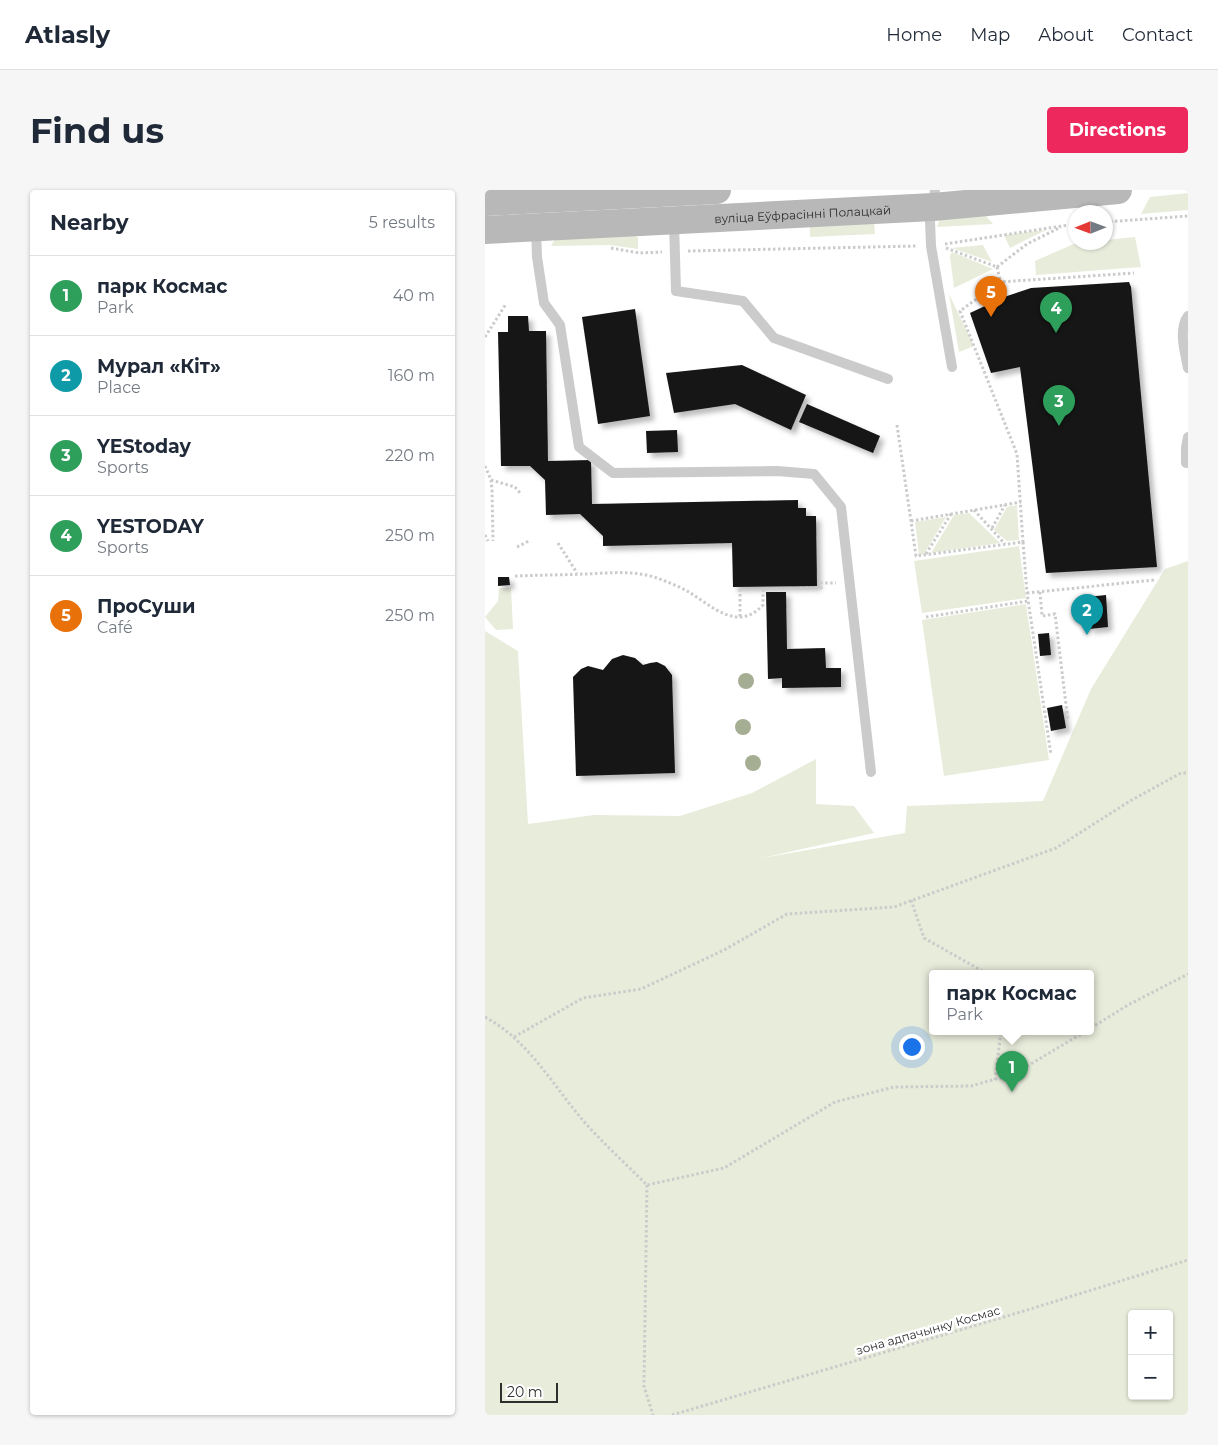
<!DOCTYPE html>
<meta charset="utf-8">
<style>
body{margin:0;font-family:Montserrat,sans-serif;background:#f6f6f7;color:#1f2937}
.controls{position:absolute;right:15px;bottom:15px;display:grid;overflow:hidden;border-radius:5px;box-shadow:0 1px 4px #0004}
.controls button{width:45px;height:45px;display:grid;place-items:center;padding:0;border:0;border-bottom:1px solid #e0e1e3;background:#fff;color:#1f2937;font:25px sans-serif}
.compass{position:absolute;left:583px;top:15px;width:45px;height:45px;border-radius:50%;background:#fff;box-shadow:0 1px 4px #0004;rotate:269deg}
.scale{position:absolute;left:15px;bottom:12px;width:58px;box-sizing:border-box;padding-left:5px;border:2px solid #2e2e2e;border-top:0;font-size:14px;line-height:18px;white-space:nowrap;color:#2e2e2e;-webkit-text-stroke:4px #fff;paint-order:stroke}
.you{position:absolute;left:426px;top:856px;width:18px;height:18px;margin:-12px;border:4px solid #fff;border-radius:50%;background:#1a73e8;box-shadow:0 0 0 8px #1a73e833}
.badge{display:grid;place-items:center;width:32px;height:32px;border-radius:50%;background:#ed285d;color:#fff;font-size:16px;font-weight:700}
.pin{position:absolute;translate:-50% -41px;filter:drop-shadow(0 1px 2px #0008)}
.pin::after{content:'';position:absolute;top:26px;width:18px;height:15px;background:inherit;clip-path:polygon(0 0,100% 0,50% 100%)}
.popup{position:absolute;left:444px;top:780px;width:165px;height:65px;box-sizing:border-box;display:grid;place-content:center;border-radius:5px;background:#fff;filter:drop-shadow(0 1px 4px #0005);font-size:16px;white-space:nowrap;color:#747a83}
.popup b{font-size:19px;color:#1f2937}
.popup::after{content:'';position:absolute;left:50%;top:100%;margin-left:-10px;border:10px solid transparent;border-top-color:#fff}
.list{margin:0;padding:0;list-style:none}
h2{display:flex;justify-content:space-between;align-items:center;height:65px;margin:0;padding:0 20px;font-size:21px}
h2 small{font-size:16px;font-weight:400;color:#747a83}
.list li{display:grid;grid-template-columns:32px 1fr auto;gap:15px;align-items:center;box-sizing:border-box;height:80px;padding:0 20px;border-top:1px solid #e0e1e3}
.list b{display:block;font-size:19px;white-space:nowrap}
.list p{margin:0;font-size:16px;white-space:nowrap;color:#747a83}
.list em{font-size:16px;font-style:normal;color:#747a83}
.map{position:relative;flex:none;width:703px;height:1225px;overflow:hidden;border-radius:5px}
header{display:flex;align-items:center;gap:30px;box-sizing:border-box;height:70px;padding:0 25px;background:#fff;border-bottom:1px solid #e0e1e3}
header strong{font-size:24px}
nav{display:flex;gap:28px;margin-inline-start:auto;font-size:18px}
.intro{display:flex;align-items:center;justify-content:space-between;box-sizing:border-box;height:120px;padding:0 30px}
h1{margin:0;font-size:35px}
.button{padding:12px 22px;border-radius:5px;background:#ed285d;color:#fff;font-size:18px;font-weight:700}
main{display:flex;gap:30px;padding:0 30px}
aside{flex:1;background:#fff;border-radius:5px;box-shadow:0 1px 4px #0004}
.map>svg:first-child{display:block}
</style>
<header>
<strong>Atlasly</strong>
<nav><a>Home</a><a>Map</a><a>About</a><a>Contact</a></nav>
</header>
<div class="intro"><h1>Find us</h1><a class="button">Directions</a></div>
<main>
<aside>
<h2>Nearby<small>5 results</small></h2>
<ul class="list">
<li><span class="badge" style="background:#2e9e5b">1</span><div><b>парк Космас</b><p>Park</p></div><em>40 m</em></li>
<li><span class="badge" style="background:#0f9aa8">2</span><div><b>Мурал «Кіт»</b><p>Place</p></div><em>160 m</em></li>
<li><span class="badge" style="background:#2e9e5b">3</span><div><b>YEStoday</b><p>Sports</p></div><em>220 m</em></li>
<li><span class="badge" style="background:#2e9e5b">4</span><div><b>YESTODAY</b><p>Sports</p></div><em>250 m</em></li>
<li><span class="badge" style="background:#e8710a">5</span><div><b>ПроСуши</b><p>Café</p></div><em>250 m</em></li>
</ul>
</aside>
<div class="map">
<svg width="703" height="1225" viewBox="0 0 703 1225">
<defs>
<filter id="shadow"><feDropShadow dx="4.5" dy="4.5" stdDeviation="2.5" flood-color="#0004"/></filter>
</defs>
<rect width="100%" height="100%" fill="#fff"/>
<g fill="#e8ecdb" fill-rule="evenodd">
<polygon points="703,3 703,20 656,24 665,7"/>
<polygon points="496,20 508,34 452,37 456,25"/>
<polygon points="389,31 390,44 325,47 325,35"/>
<polygon points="561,40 525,58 519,45"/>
<polygon points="150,45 153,48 153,59 125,55 66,56 68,52 71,49"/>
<polygon points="650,47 656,77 551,85 550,71 591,53 620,52 621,50"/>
<polygon points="498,55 507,72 467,58"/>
<polygon points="467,62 508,79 469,98 465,66"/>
<polygon points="464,104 489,156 474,162"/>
<polygon points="532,315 534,350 522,351 509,340 522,317"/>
<polygon points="484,323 515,353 446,363 469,325"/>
<polygon points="461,327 439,364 434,365 430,332"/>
<polygon points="534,356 541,408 437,423 429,371"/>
<path d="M703 371V1225H0V441L33 461 43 634 109 625 195 626 267 603 331 569V614L369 616 389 643 272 669 420 643 422 616 558 611 606 499 680 379ZM448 783H606V841H448ZM647 1124H684V1206H647Z"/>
<polygon points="14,398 26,398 28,439 11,440 0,427 13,411"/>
<polygon points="541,414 564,570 459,586 437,430"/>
</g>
<g fill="#151515" filter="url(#shadow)">
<polygon points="644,92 646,97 672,377 561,383 535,177 506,183 485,123 519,107 546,98"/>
<polygon points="150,119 165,226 113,234 97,127"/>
<polygon points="23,126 43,126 44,141 61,141 63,271 106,270 107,314 313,310 313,318 321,318 321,326 331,326 332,396 248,397 247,353 118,356 118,346 95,324 61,325 60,290 45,276 16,276 13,142 23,142"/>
<polygon points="257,175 321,205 306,240 250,214 189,223 181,183"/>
<polygon points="322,214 395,246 388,263 314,232"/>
<polygon points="192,240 193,262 162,263 161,241"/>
<polygon points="13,387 24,387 25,395 13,396"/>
<polygon points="281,402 301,402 302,459 340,458 341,478 356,478 356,497 297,498 297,488 283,489"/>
<polygon points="621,405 623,437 604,439 602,407"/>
<polygon points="564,443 566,465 555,466 553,444"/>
<polygon points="138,465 150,468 158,475 165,473 172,472 180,476 187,485 190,583 91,586 88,487 96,479 103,476 118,480 127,469"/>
<polygon points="577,515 581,538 566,541 562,518"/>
</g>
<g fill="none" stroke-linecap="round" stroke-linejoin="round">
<g stroke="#cbcbcb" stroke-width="3" stroke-dasharray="2.5 2.5" stroke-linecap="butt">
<polyline points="620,32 703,26"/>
<polyline points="460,54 590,34"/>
<polyline points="126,58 154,63 177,62"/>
<polyline points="461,58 512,77"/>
<polyline points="203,61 432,56"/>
<polyline points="512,77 542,54 576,37"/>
<polyline points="512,77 519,107"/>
<polyline points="0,147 21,114"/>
<polyline points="412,235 431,366 538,352 532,264 475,121 515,92 649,83"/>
<polyline points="0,276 6,290 7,300 8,351"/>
<polyline points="6,290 30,297 36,304"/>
<polyline points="489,320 520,354"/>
<polyline points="426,331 536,312"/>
<polyline points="507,338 520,315"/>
<polyline points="0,345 3,351"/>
<polyline points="538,352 542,403 566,565"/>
<polyline points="73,353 92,383"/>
<polyline points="32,357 44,351"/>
<polyline points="441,364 466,324"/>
<path d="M30 386C54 385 77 385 100 384 124 383 149 380 172 388 183 392 195 397 204 402 228 417 253 442 278 415V399L336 398V393H351"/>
<polyline points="255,399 255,428"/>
<polyline points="555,402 557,426 570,424 583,531"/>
<polyline points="542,403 669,390"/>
<polyline points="441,427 543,411"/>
<polyline points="426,710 439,748 499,782 500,783"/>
<path d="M0 827C45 851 69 898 102 935 121 956 142 975 162 995L239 978 350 912 409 897 486 896 529 884 601 841"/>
<polyline points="606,838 643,815 703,784"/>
<polyline points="29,847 98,808 156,799 239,760 302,724 409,717 571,658 645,611 696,583 703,583"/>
<polyline points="510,890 516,841"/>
<polyline points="162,995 159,1196 168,1225"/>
<polyline points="187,1225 539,1121 703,1070"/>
</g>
<g stroke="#cbcbcb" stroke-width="10">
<polyline points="450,0 445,31 446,56 467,177"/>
<polyline points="189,32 191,101 258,111 289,148 403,189"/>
<polyline points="51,38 52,67 59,113 75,135 94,257 128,283 292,281 329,284 356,317 386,582"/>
<path d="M703 126C693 140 700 162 703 178"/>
<polyline points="703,247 701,258 701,273 703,273"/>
</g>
<g stroke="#b8b8b8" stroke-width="28">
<polyline points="0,12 232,0"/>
<path id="s1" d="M0 40 448 17 633 0"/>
</g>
</g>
<g fill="#a5ae92">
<circle cx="261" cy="491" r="8"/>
<circle cx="258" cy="537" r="8"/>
<circle cx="268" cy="573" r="8"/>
</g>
<g text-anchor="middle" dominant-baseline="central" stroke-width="5" stroke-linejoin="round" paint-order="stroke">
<g font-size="12" fill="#2e2e2e" stroke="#fff">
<text stroke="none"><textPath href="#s1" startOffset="318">вуліца Еўфрасінні Полацкай</textPath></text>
<text transform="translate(443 1140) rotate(-16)">зона адпачынку Космас</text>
</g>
</g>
</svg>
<div class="controls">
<button>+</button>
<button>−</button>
</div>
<svg class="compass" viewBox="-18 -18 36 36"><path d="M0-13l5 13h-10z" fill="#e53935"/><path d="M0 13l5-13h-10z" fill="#747a83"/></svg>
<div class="scale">20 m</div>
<div class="you"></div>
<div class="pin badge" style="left:527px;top:902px;background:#2e9e5b">1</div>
<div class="popup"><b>парк Космас</b>Park</div>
<div class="pin badge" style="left:602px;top:445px;background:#0f9aa8">2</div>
<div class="pin badge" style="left:574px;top:236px;background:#2e9e5b">3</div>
<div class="pin badge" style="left:571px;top:143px;background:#2e9e5b">4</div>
<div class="pin badge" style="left:506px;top:127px;background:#e8710a">5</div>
</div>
</main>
